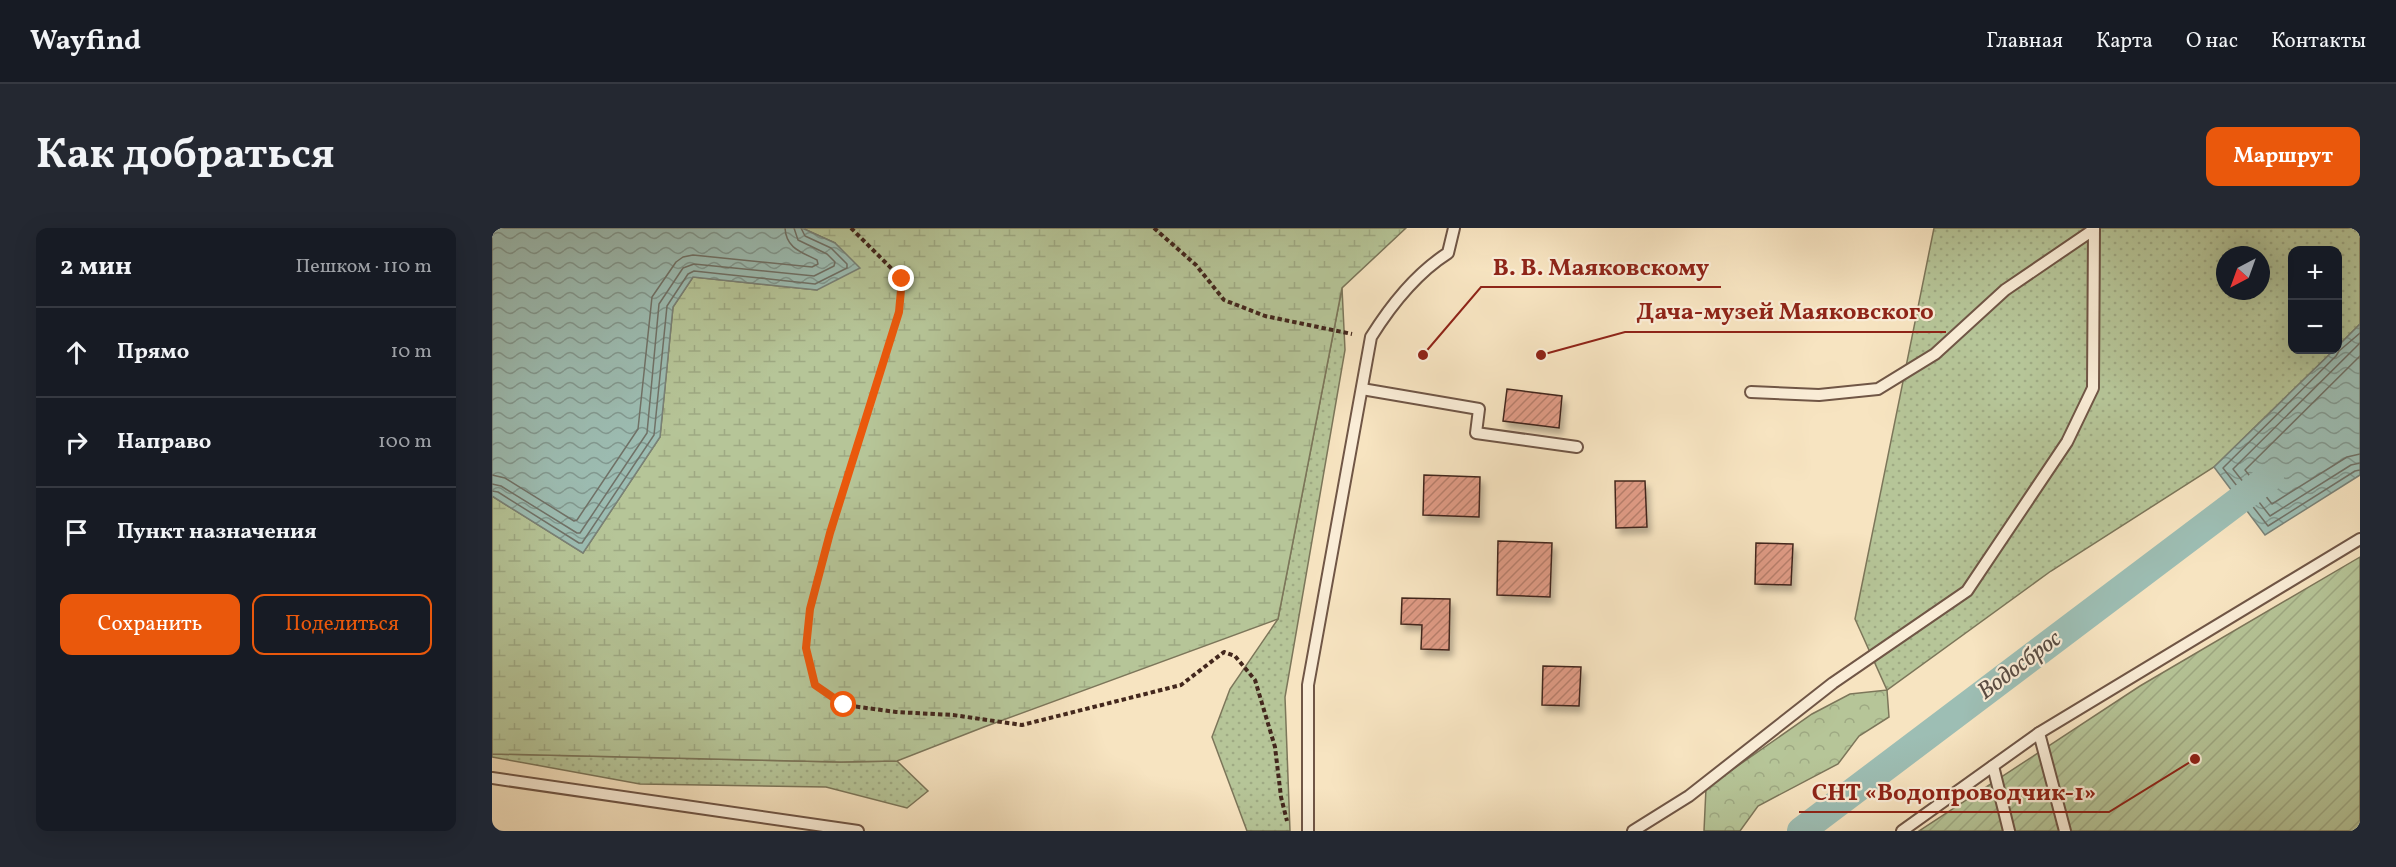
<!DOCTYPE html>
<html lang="ru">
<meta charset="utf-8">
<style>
body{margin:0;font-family:Vollkorn,serif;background:#242831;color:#f1f3f6}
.controls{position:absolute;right:18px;top:18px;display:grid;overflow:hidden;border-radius:12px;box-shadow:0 6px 24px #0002}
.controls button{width:54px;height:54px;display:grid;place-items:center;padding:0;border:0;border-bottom:2px solid #363941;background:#171b24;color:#f1f3f6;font:30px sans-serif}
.compass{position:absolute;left:1724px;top:18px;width:54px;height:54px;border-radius:50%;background:#171b24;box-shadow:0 6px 24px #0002;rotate:221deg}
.stop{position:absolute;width:18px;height:18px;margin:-14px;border:4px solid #ea580c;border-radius:50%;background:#fff}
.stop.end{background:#ea580c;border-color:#fff;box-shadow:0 2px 6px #0008}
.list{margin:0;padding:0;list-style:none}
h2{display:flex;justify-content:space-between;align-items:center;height:78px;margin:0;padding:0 24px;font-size:26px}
h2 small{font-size:20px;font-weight:400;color:#9ea1a6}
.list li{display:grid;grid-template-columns:39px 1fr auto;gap:18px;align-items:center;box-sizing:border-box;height:90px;padding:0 24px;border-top:2px solid #363941}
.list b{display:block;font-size:22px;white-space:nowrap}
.list em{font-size:20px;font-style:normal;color:#9ea1a6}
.actions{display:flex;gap:12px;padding:18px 24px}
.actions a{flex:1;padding:14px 0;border:2px solid #ea580c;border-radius:12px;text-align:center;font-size:21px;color:#ea580c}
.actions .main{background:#ea580c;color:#fff}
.icon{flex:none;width:33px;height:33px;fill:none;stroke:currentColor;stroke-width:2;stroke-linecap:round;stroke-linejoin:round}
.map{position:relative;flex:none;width:1868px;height:603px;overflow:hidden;border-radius:12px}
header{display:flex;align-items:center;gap:36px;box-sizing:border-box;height:84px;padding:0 30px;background:#171b24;border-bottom:2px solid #363941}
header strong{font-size:28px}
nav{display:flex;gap:33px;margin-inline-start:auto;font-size:21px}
.intro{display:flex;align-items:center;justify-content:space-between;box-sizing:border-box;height:144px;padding:0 36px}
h1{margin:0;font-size:42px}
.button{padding:15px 27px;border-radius:12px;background:#ea580c;color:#fff;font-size:21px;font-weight:700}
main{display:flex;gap:36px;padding:0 36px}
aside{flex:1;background:#171b24;border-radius:12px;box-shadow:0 6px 24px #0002}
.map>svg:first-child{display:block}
</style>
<header>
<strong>Wayfind</strong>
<nav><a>Главная</a><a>Карта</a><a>О нас</a><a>Контакты</a></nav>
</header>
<div class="intro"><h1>Как добраться</h1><a class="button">Маршрут</a></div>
<main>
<aside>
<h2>2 мин<small>Пешком · 110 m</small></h2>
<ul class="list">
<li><svg class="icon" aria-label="ahead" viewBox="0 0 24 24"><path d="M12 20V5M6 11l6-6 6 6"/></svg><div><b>Прямо</b></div><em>10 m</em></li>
<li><svg class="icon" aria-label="right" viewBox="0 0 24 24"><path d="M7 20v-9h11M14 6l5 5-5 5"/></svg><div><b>Направо</b></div><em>100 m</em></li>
<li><svg class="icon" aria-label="arrive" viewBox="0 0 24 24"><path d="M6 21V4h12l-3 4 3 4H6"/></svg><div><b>Пункт назначения</b></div></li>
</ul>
<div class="actions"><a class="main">Сохранить</a><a>Поделиться</a></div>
</aside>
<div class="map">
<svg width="1868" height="603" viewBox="0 0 1868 603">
<defs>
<pattern id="grass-dots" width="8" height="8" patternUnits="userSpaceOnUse" patternTransform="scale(1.5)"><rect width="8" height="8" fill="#b6c598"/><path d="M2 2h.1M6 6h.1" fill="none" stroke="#9ea983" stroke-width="1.8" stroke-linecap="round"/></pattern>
<pattern id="forest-crowns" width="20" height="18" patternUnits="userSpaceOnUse" patternTransform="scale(1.5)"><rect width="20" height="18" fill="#b6c598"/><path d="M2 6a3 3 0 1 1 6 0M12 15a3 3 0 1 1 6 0" fill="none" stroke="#9ea983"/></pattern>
<pattern id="wetland-marsh" width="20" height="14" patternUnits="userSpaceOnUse" patternTransform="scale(1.5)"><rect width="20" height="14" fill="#b6c598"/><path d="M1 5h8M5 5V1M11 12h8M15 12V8" fill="none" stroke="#9ea983"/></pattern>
<pattern id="garden-furrows" width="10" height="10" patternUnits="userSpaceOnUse" patternTransform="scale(1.5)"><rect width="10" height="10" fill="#b6c598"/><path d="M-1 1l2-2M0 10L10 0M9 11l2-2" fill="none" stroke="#9ea983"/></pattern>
<pattern id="water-waves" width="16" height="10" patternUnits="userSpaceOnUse" patternTransform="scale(1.5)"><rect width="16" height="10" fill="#9dbeb4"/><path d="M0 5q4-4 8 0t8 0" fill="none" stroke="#829a92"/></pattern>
<pattern id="building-hatch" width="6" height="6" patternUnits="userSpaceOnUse" patternTransform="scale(1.5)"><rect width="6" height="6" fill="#de9a84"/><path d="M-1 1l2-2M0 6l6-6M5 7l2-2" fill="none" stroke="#b67e6b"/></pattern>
<filter id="shadow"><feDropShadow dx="3.5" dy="6" stdDeviation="3" flood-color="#0004"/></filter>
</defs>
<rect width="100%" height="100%" fill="#f7e4c1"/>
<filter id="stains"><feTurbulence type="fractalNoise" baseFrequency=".00333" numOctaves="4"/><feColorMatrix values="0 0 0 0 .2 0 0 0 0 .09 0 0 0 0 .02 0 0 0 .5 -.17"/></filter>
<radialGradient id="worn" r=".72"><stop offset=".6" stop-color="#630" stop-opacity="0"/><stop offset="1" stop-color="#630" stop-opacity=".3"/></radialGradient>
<g fill="url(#grass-dots)" stroke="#7c765a" stroke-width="1.5" fill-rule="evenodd">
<path d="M1442 0H1868V96L1846 118V22H1800V122H1842L1722 239 1559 343 1395 462 1363 391ZM1733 27H1769V63H1733Z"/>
<polygon points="850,60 853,122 793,469 798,603 755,603 720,509 738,461 786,391"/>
<polygon points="0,526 349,534 405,533 436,563 415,580 334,559 148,556 0,529"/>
</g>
<polygon fill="url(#forest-crowns)" stroke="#7c765a" stroke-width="1.5" points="1395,462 1397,489 1367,508 1346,536 1266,578 1248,603 1212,603 1214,560 1320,486 1358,466"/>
<polygon fill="url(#wetland-marsh)" stroke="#7c765a" stroke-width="1.5" points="310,0 914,0 850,60 786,391 492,499 405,533 349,534 0,526 0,268 91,325 168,209 181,79 201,49 325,62 343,15"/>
<polygon fill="url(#garden-furrows)" stroke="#7c765a" stroke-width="1.5" points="1868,329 1868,603 1427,603 1648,458"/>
<g fill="url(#water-waves)" stroke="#798278" stroke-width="1.5">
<polygon points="0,0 310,0 343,15 368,40 325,62 201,49 181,79 168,209 91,325 0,268"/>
<polygon points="1868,96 1868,247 1773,307 1722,239 1842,122 1846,122 1846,118"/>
</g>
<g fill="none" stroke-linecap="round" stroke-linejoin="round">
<g stroke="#707268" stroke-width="1.5">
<polyline points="1868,105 1847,123 1844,128 1731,240 1776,298 1863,243 1868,242"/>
<polyline points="1868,115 1741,241 1778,288 1859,237 1868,235"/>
<polyline points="1868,128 1753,242 1780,276 1855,229 1868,226"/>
<path d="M0 247 13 250 82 293 85 292 146 201 160 69 184 34 191 29 201 27 320 39 326 36 325 32C309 24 294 20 293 0"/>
<polyline points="0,256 9,258 85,305 88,305 155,205 167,76 191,40 202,36 322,48 342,38 343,34 335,26 306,12 302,0"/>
<polyline points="0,263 6,264 87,315 90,315 162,207 175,78 196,46 202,43 323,56 355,40 355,36 339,20 313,8 309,0"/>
</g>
<polyline stroke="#9dbeb4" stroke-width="28" points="1309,603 1778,249"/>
</g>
<g fill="url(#building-hatch)" stroke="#43271d" stroke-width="1.5" filter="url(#shadow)">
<polygon points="1015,161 1070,168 1067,200 1011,193"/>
<polygon points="932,247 988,249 987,289 931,287"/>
<polygon points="1123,253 1153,253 1155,299 1124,300"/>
<polygon points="1006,313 1060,315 1058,369 1005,367"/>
<polygon points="1264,315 1301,316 1299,357 1263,356"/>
<polygon points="910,370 958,371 957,422 929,421 930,397 909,396"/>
<polygon points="1051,438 1089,439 1087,478 1050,477"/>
</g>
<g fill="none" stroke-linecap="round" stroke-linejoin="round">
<g stroke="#705646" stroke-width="14">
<g id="lane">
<polyline points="870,161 987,181 984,205 1085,219"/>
<polyline points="1259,164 1327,167 1386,161 1443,126 1513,62 1601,2"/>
<polyline points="1547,505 1573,603"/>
<polyline points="1501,538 1517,603"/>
<polyline points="0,550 366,603"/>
<path d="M816 603V457L879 109C899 77 923 46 956 25L962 0"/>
<polyline points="1141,603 1197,568 1341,455 1475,363 1575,214 1601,160 1602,0"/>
<polyline points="1410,603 1547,505 1868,311"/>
</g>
</g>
<g stroke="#43271d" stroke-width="4" stroke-dasharray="4.5 3" stroke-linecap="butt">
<polyline points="359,0 410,51 407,84 338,305 317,381 314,420 323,457 352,477 404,484 461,487 530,497 689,457 732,424 743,428 763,452 783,519 789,569 795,593"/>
<polyline points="662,0 704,37 732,72 773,88 860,106"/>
</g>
<use href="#lane" stroke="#faedd7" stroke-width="10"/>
</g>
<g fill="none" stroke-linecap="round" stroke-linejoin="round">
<polyline stroke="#ea580c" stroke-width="8" points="352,477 323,457 314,420 318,381 338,305 407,84 410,51"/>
</g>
<g text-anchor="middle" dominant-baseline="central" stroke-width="4.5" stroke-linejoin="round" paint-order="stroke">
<g font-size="24" font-style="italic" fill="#5a4d43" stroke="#faedd7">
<text transform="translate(1528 438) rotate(-37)">Водосброс</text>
</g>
</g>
<path fill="none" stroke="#8f2418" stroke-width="2" d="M931 127L989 59H1229M1049 127L1133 104H1454M1703 531L1617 584H1307"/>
<g fill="#8f2418" stroke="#faedd7" stroke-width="2">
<circle cx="931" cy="127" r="6"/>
<circle cx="1049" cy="127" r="6"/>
<circle cx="1703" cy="531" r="6"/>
</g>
<g font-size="24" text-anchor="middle" font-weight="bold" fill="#8f2418" stroke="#faedd7" stroke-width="4.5" stroke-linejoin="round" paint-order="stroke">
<text x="1109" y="47">В. В. Маяковскому</text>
<text x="1293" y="91">Дача-музей Маяковского</text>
<text x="1462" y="572">СНТ «Водопроводчик-1»</text>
</g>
<rect width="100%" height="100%" filter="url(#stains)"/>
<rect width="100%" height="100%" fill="url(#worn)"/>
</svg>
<div class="controls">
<button>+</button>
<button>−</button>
</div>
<svg class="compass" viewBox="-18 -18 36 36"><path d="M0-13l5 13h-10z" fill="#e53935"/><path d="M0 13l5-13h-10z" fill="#9ea1a6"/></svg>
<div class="stop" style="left:352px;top:477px"></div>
<div class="stop end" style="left:410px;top:51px"></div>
</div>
</main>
